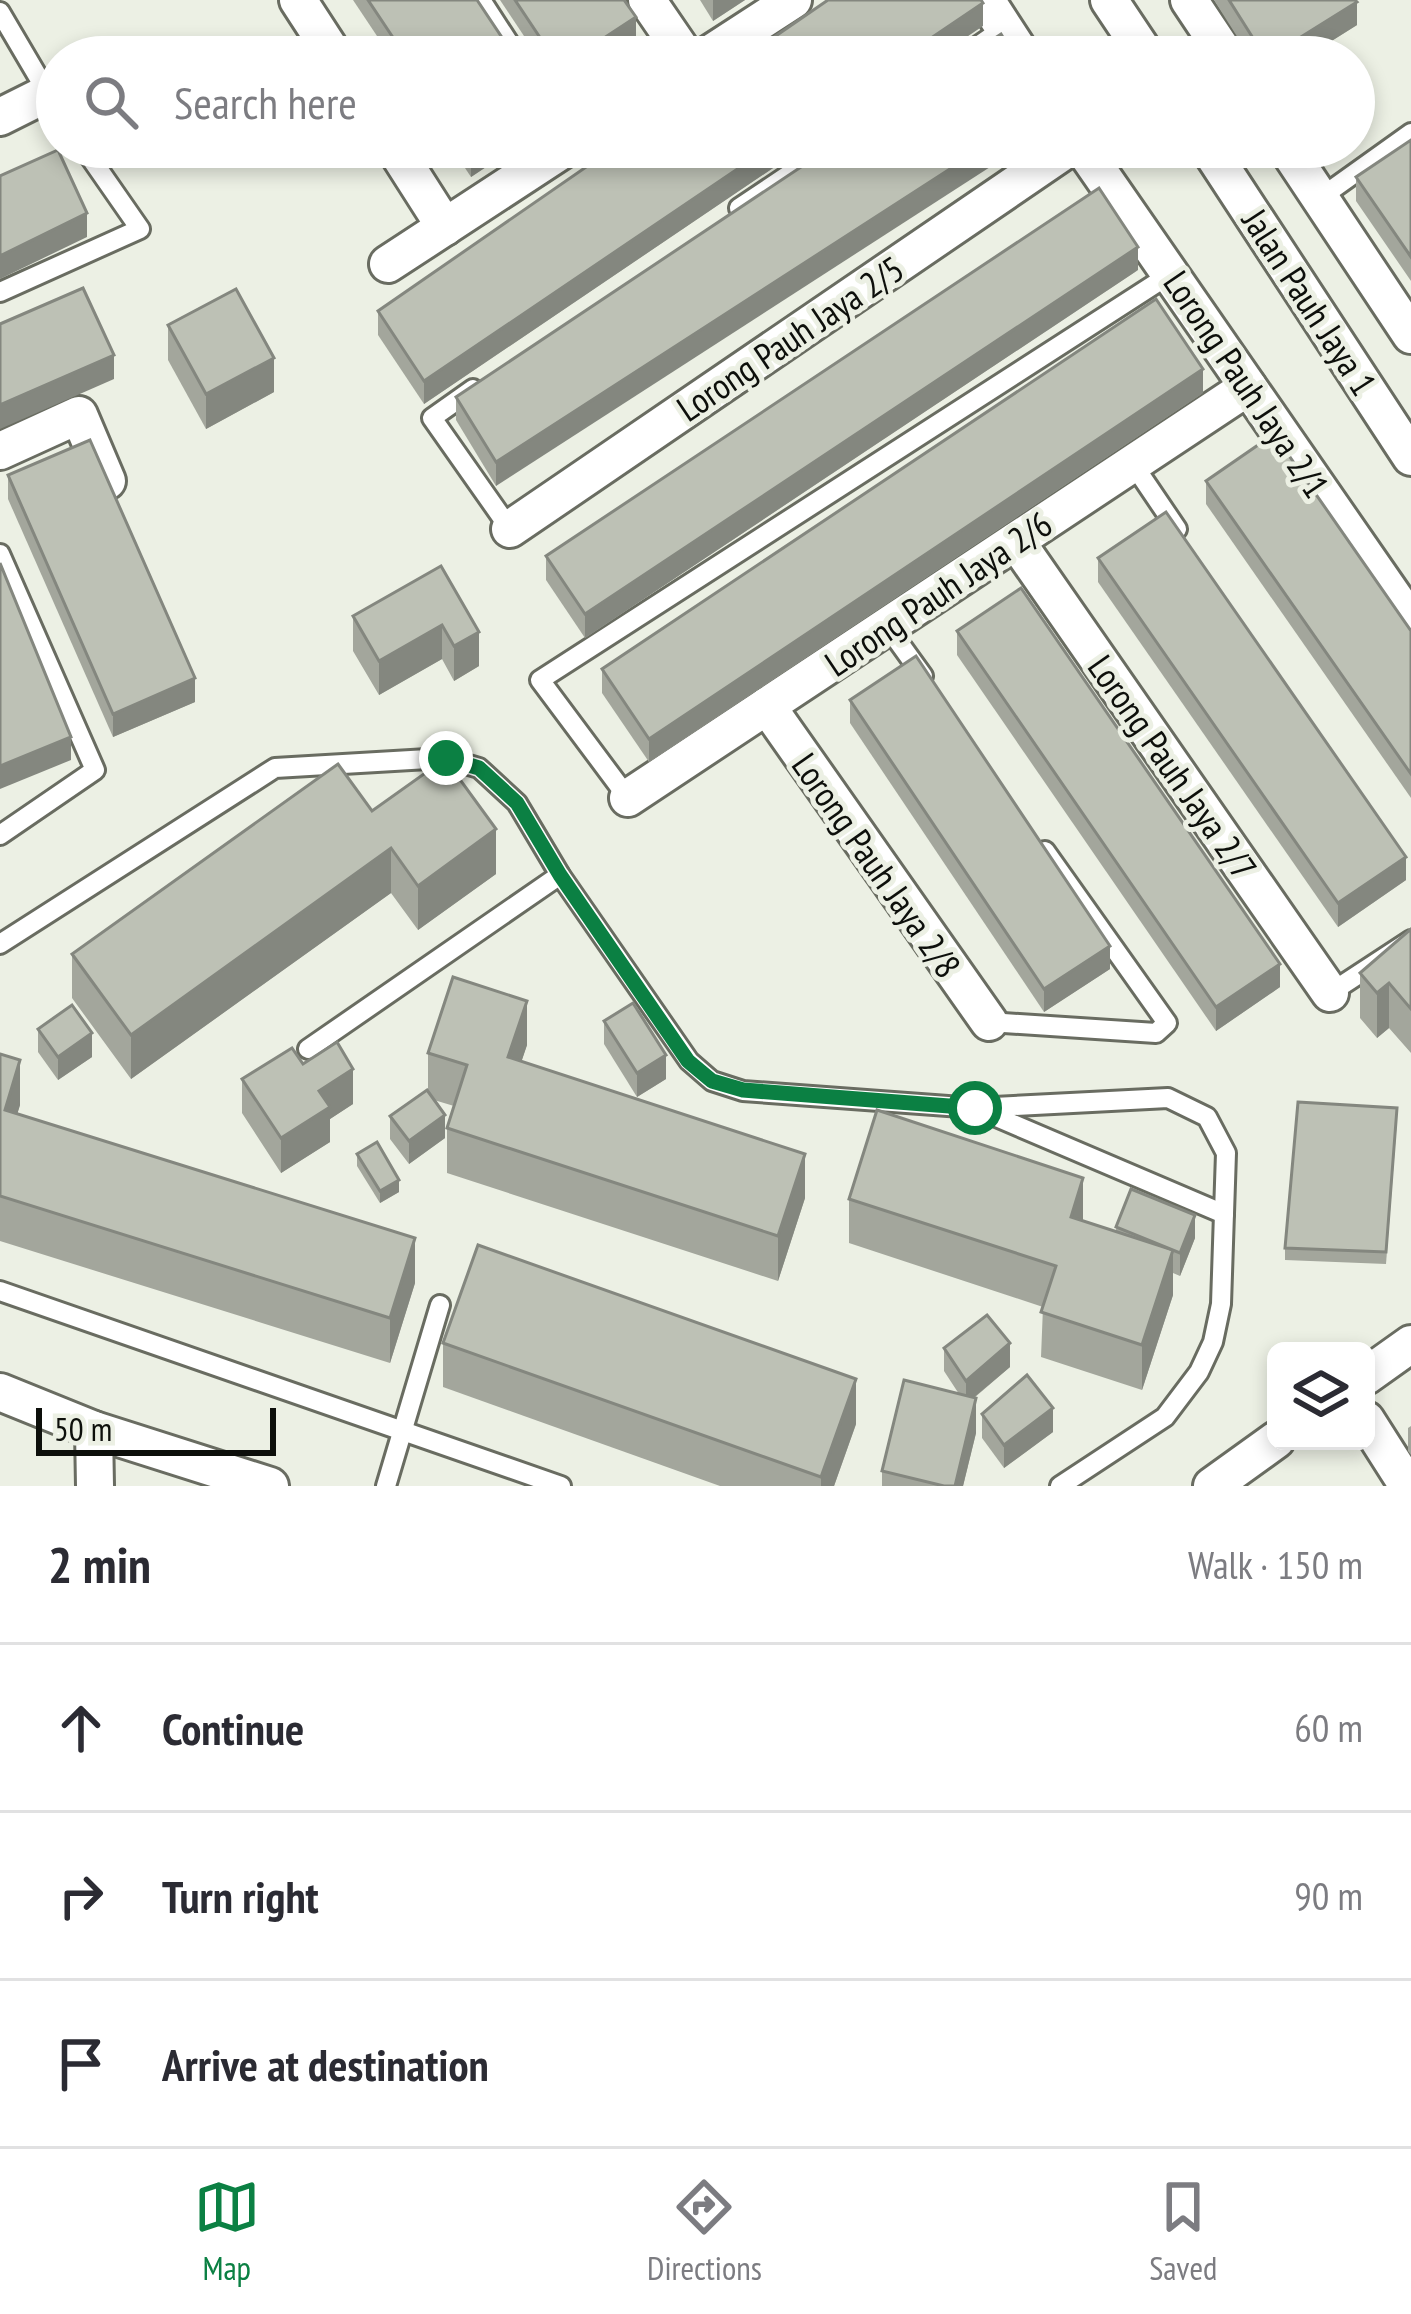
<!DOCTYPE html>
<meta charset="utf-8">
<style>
body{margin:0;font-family:"PT Sans Narrow",sans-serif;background:#f7f7f7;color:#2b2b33}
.controls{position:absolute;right:36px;bottom:36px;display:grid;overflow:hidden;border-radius:18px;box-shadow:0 6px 18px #0003}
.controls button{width:108px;height:108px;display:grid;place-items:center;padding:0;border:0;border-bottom:3px solid #e1e1e2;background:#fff;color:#2b2b33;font:60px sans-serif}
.scale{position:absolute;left:36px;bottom:30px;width:240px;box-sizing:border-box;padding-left:12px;border:6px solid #0d0f0b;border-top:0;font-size:33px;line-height:42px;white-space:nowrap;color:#0d0f0b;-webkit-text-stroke:9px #ecf0e4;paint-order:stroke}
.stop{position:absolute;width:36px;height:36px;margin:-27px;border:9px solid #0b8043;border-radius:50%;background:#fff}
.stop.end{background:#0b8043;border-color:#fff;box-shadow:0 3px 12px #0008}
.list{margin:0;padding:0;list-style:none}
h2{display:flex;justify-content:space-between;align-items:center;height:156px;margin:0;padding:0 48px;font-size:51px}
h2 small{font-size:39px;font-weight:400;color:#7c7c81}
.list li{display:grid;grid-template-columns:78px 1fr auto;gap:36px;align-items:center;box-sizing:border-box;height:168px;padding:0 48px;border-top:3px solid #e1e1e2}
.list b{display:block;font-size:45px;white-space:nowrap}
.list em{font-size:39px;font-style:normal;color:#7c7c81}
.icon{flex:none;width:66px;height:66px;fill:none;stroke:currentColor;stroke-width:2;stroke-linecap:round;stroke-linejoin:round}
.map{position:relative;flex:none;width:1411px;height:1486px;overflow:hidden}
.search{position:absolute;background:#fff;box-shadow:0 6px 18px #0003;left:36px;right:36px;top:36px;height:132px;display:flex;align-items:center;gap:30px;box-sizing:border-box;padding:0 42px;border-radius:66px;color:#7c7c81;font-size:45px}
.sheet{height:660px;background:#fff}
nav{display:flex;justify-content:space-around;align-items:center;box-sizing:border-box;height:168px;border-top:3px solid #e1e1e2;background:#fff;font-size:33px;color:#7c7c81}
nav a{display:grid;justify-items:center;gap:6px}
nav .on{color:#0b8043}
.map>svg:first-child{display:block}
</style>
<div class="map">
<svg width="1411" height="1486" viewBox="0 0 1411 1486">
<rect width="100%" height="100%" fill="#ecf0e4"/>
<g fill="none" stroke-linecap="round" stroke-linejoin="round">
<g stroke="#696c61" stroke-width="24">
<g id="service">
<polyline points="481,0 518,57"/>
<polyline points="0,12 57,109"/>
<polyline points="962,57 1004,28"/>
<polyline points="1320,198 1411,133"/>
<polyline points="739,208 830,147"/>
<polyline points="0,292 140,229 83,147"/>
<polyline points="473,389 432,418 510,529"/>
<polyline points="1133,464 1177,529"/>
<polyline points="0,554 95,770 0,835"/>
<polyline points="887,626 923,676"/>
<polyline points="628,798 540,680 1172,273"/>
<polyline points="0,944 275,768 445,758 479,768 517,803 560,875 689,1061 712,1081 743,1091 975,1108 1168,1098 1207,1117 1226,1153 1221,1304 1213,1342 1199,1372 1165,1417 1060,1486"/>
<polyline points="1330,993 1411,940"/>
<polyline points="989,1022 1156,1033 1167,1023 1045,851"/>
<polyline points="308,1049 560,875"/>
<polyline points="980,1110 1224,1214"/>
<polyline points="0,1291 561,1486"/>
<polyline points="386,1486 440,1305"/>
</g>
</g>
<g stroke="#696c61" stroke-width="42">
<g id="minor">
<polyline points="298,0 335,57"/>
<polyline points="647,0 686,57"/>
<polyline points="986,0 1023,57"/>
<polyline points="1109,0 1147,57"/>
<polyline points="1189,0 1227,57"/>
<polyline points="705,57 793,0"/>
<polyline points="0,117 46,94"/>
<polyline points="394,147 445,227"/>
<polyline points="1082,147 1411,622"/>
<polyline points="1208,147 1411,457"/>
<polyline points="1286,147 1411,335"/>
<polyline points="388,264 567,147"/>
<polyline points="0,451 79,415 107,481"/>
<polyline points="510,529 1070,147"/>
<polyline points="1016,541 1330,993"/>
<polyline points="767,706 989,1022"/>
<polyline points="628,798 1248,387"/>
<polyline points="1366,1376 1411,1344"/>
<polyline points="0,1392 94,1430 270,1486"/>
<polyline points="1366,1420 1408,1486"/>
<polyline points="94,1430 95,1486"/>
<polyline points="1212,1486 1276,1440"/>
</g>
</g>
<use href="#service" stroke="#fff" stroke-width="18"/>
<use href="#minor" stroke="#fff" stroke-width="36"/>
</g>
<g fill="#a3a69c">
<polygon points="353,0 477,0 515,57 391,57"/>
<polygon points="500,0 624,0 636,41 611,57 538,57"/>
<polygon points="700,0 745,0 713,21"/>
<polygon points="1214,0 1355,0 1357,25 1306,57 1250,57"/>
<polygon points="1411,140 1411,281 1356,201 1356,177"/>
<polygon points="451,147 516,147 471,177"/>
<polygon points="615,147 804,147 424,404 378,335 378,311"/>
<polygon points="831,147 496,486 456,420 456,397"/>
<polygon points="1138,270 585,638 546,580 546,556"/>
<polygon points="168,325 274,392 206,429 168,360"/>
<polygon points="1203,393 649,762 602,693 602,669"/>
<polygon points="8,475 195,702 113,737 8,499"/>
<polygon points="1206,481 1411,631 1411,798 1206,504"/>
<polygon points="1098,558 1406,880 1338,927 1098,582"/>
<polygon points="441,566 479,666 454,681 442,659 379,695 353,651 353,616"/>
<polygon points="957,631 1280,987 1216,1031 957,655"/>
<polygon points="850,700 1110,969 1044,1012 850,723"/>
<polygon points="372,811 496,874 418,930 391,893 131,1079 72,998 72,954"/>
<polygon points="1411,929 1411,1053 1389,1028 1377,1038 1360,1018 1360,973"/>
<polygon points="604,1021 666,1079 637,1097 604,1044"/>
<polygon points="38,1029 92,1057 58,1080 38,1052"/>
<polygon points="527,1045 521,1062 805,1198 778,1281 447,1173 447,1128 454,1106 434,1100 445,1138 409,1164 390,1139 390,1116 428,1091 428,1053"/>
<polygon points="0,1054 20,1105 17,1114 415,1283 390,1363 0,1241"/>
<polygon points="303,1064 353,1104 330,1119 330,1142 281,1173 242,1113 242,1079"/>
<polygon points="1397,1120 1386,1264 1285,1260 1285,1248"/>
<polygon points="357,1154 399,1192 380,1203 357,1166"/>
<polygon points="849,1199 1083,1221 1116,1232 1116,1227 1195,1238 1180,1276 1173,1273 1173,1295 1142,1390 1041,1357 1043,1307 849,1243"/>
<polygon points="443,1343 856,1424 834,1486 720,1486 443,1387"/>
<polygon points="944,1348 1010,1367 974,1398 976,1433 963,1486 882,1486 882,1471 959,1394 944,1371"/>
<polygon points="982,1414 1053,1432 1004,1468 982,1438"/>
<polygon points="1411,1426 1411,1455 1408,1451 1408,1428"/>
</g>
<g fill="#84877f">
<polygon points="713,0 745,0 713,21"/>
<polygon points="1357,2 1357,25 1306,57 1269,57"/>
<polygon points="983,3 983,26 937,57 903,57"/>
<polygon points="636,17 636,41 611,57 575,57"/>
<polygon points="481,147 516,147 471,177 471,154"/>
<polygon points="770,147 804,147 424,404 424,381"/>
<polygon points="984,147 1021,147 496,486 496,462"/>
<polygon points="87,213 87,237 0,279 0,256"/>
<polygon points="1138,247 1138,270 585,638 585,614"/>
<polygon points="114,355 114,379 0,429 0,405"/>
<polygon points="274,358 274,392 206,429 206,394"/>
<polygon points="1203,369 1203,393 649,762 649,739"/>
<polygon points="442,625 442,659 379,695 379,661"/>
<polygon points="479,632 479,666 454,681 454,646"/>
<polygon points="195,678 195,702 113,737 113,714"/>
<polygon points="71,737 71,760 0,789 0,766"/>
<polygon points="496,829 496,874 418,930 418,886"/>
<polygon points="391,848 391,893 131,1079 131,1035"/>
<polygon points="1406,857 1406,880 1338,927 1338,903"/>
<polygon points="1110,946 1110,969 1044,1012 1044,989"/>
<polygon points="1280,964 1280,987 1216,1031 1216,1007"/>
<polygon points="1389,983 1389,1028 1377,1038 1377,993"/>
<polygon points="527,1001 527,1045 508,1102 508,1057"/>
<polygon points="92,1033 92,1057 58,1080 58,1057"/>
<polygon points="666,1055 666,1079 637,1097 637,1073"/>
<polygon points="20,1060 20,1105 5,1155 5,1110"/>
<polygon points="353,1069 353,1104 330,1119 330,1142 281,1173 281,1138 319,1091"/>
<polygon points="445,1115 445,1138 409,1164 409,1141"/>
<polygon points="805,1154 805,1198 778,1281 778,1236"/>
<polygon points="1083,1178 1083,1222 1071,1217"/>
<polygon points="399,1180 399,1192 380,1203 380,1191"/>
<polygon points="1195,1215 1195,1238 1180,1276 1180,1253"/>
<polygon points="415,1238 415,1283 390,1363 390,1318"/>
<polygon points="1173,1250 1173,1295 1142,1390 1142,1345"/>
<polygon points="1010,1343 1010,1367 966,1404 966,1381"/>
<polygon points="856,1379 856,1424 834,1486 821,1486 821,1477"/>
<polygon points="976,1398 976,1433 963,1486 955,1486"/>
<polygon points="1053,1408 1053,1432 1004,1468 1004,1445"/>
</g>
<g fill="#bdc1b5" stroke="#84877f" stroke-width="3">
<polygon points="368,0 477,0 515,57 406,57"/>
<polygon points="515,0 624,0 636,17 575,57 553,57"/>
<polygon points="828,0 981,0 983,3 903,57 745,57"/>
<polygon points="1229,0 1355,0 1357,2 1269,57 1265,57"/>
<polygon points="1001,34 1015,57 966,57"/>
<polygon points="1411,140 1411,257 1356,177"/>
<polygon points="466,147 481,147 471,154"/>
<polygon points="615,147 770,147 424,381 378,311"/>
<polygon points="831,147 984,147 496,462 456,397"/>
<polygon points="58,150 87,213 0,256 0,176"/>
<polygon points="1099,188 1138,247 585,614 546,556"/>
<polygon points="83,288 114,355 0,405 0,324"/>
<polygon points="236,289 274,358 206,394 168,325"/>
<polygon points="1156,299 1203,369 649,739 602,669"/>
<polygon points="1274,434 1411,631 1411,774 1206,481"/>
<polygon points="90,440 195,678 113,714 8,475"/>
<polygon points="1166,512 1406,857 1338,903 1098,558"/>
<polygon points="0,563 71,737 0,766"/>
<polygon points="441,566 479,632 454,646 442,625 379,661 353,616"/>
<polygon points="1021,588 1280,964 1216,1007 957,631"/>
<polygon points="916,656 1110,946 1044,989 850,700"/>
<polygon points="445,759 496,829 418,886 391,848 131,1035 72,954 338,764 372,811"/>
<polygon points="1411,929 1411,1009 1389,983 1377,993 1360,973"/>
<polygon points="453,977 527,1001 508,1057 805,1154 778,1236 447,1128 467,1065 428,1053"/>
<polygon points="633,1003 666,1055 637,1073 604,1021"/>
<polygon points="72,1005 92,1033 58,1057 38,1029"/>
<polygon points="337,1042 353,1069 319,1091 330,1107 281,1138 242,1079 292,1048 303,1064"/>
<polygon points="0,1054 20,1060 5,1110 415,1238 390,1318 0,1196"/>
<polygon points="427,1090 445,1115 409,1141 390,1116"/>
<polygon points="1298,1102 1397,1108 1386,1252 1285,1248"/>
<polygon points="877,1110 1083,1178 1071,1217 1173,1250 1142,1345 1041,1312 1056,1266 849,1199"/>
<polygon points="377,1142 399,1180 380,1191 357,1154"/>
<polygon points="1131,1189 1195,1215 1180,1253 1116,1227"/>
<polygon points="478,1245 856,1379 821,1477 443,1343"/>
<polygon points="987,1315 1010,1343 966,1381 944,1348"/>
<polygon points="1027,1375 1053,1408 1004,1445 982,1414"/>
<polygon points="904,1380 976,1398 955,1486 944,1486 882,1471"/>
</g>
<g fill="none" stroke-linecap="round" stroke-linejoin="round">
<polyline stroke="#0b8043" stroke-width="15" points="446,758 479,768 517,803 560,875 688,1061 712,1081 743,1090 975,1108"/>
</g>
<g text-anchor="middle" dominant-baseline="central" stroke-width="10" stroke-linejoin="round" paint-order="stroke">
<g font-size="36" fill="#0d0f0b" stroke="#ecf0e4">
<text transform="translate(1310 302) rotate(57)">Jalan Pauh Jaya 1</text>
<text transform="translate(790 338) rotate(-34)">Lorong Pauh Jaya 2/5</text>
<text transform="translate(1247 384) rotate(56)">Lorong Pauh Jaya 2/1</text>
<text transform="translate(938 593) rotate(-34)">Lorong Pauh Jaya 2/6</text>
<text transform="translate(1173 767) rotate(55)">Lorong Pauh Jaya 2/7</text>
<text transform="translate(877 865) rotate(55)">Lorong Pauh Jaya 2/8</text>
</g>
</g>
</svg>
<div class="controls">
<button><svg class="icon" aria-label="layers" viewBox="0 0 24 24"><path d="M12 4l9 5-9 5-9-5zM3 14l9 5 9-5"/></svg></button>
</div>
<div class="scale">50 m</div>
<div class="stop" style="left:975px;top:1108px"></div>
<div class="stop end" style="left:446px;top:758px"></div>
<div class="search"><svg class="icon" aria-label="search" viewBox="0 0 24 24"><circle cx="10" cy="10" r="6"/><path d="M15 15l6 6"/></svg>Search here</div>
</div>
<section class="sheet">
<h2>2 min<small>Walk · 150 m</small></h2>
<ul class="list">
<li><svg class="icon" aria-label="ahead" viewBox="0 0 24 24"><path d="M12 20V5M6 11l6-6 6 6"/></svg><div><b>Continue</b></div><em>60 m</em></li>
<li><svg class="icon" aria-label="right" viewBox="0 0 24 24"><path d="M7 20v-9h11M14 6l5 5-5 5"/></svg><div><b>Turn right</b></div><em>90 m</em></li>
<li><svg class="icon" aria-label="arrive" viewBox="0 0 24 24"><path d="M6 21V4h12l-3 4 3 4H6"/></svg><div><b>Arrive at destination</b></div></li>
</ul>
</section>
<nav>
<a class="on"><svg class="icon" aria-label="map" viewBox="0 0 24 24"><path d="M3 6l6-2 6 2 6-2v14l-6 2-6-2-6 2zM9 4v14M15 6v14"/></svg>Map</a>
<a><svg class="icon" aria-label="directions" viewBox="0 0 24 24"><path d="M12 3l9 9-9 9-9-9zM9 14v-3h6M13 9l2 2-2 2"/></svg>Directions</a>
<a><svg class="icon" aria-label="saved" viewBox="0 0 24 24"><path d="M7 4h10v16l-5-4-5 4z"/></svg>Saved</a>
</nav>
